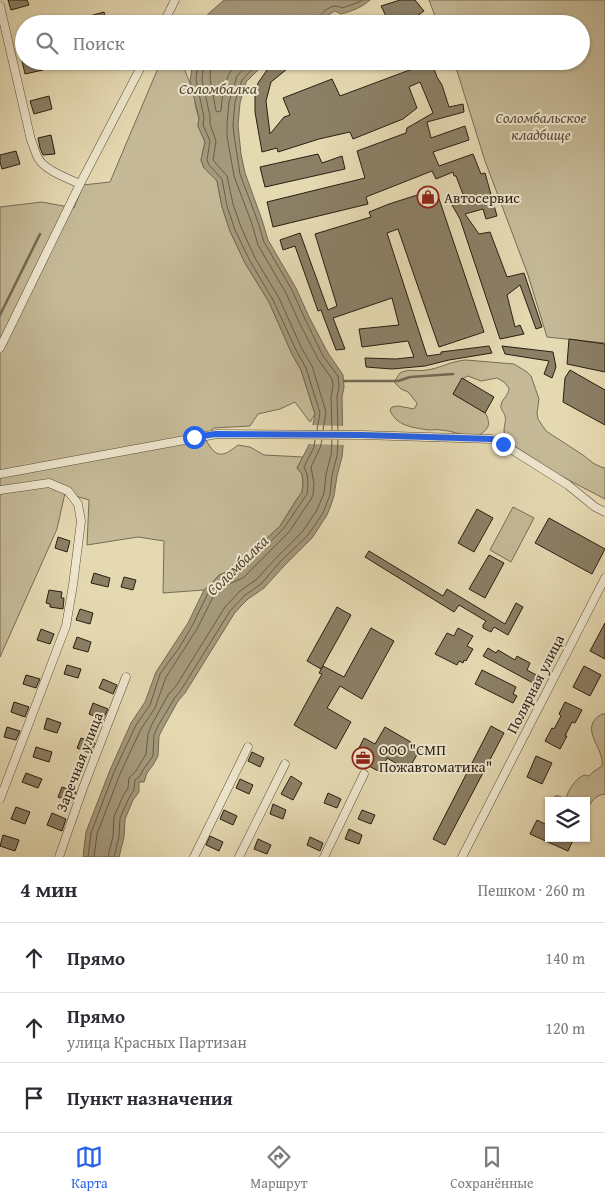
<!DOCTYPE html>
<html lang="ru">
<meta charset="utf-8">
<style>
body{margin:0;font-family:"Gentium Book Plus",serif;background:#f7f7f7;color:#2b2b33}
.controls{position:absolute;right:15px;bottom:15px;display:grid;overflow:hidden;border-radius:0px;box-shadow:0 1px 4px #0004}
.controls button{width:45px;height:45px;display:grid;place-items:center;padding:0;border:0;border-bottom:1px solid #e1e1e2;background:#fff;color:#2b2b33;font:25px sans-serif}
.stop{position:absolute;width:15px;height:15px;margin:-11px;border:4px solid #2563eb;border-radius:50%;background:#fff}
.stop.end{background:#2563eb;border-color:#fff;box-shadow:0 1px 5px #0008}
.list{margin:0;padding:0;list-style:none}
h2{display:flex;justify-content:space-between;align-items:center;height:65px;margin:0;padding:0 20px;font-size:21px}
h2 small{font-size:16px;font-weight:400;color:#7c7c81}
.list li{display:grid;grid-template-columns:32px 1fr auto;gap:15px;align-items:center;box-sizing:border-box;height:70px;padding:0 20px;border-top:1px solid #e1e1e2}
.list b{display:block;font-size:19px;white-space:nowrap}
.list p{margin:0;font-size:16px;white-space:nowrap;color:#7c7c81}
.list em{font-size:16px;font-style:normal;color:#7c7c81}
.icon{flex:none;width:28px;height:28px;fill:none;stroke:currentColor;stroke-width:2;stroke-linecap:round;stroke-linejoin:round}
.map{position:relative;flex:none;width:605px;height:857px;overflow:hidden}
.search{position:absolute;background:#fff;box-shadow:0 1px 4px #0004;left:15px;right:15px;top:15px;height:55px;display:flex;align-items:center;gap:12px;box-sizing:border-box;padding:0 18px;border-radius:28px;color:#7c7c81;font-size:19px}
.sheet{height:275px;background:#fff}
nav{display:flex;justify-content:space-around;align-items:center;box-sizing:border-box;height:70px;border-top:1px solid #e1e1e2;background:#fff;font-size:14px;color:#7c7c81}
nav a{display:grid;justify-items:center;gap:2px}
nav .on{color:#2563eb}
.map>svg:first-child{display:block}
</style>
<div class="map">
<svg width="605" height="857" viewBox="0 0 605 857">
<rect width="100%" height="100%" fill="#e5d9b2"/>
<filter id="stains"><feTurbulence type="fractalNoise" baseFrequency=".004" numOctaves="4"/><feColorMatrix values="0 0 0 0 .2 0 0 0 0 .09 0 0 0 0 .02 0 0 0 .5 -.17"/></filter>
<radialGradient id="worn" r=".72"><stop offset=".6" stop-color="#630" stop-opacity="0"/><stop offset="1" stop-color="#630" stop-opacity=".3"/></radialGradient>
<g fill="#c5b997" stroke="#776c54">
<polygon points="429,0 605,0 605,343 547,337 528,275 485,161 458,74 453,61 581,61 581,24 438,24"/>
<path d="M161 61H181L193 90 196 108 199 118 198 126 205 142 201 160 204 168 217 181 222 207 230 231 245 263 269 302 292 354 301 370 315 414 310 422 295 402 280 409 258 414 250 426 213 428 206 440C216 458 222 458 238 445L250 447 264 455 303 457 297 468 302 474 303 484 302 492 295 502 280 526 235 569 219 575 213 582 204 590 163 593 164 541 138 537 87 545 89 500 65 493 57 529 0 657V207L42 202 74 208 83 185 110 182Z"/>
<path d="M466 360 514 364 527 372 531 376 539 399 537 413 538 419 546 431 583 455 593 463 601 467 605 468V499C586 489 511 452 505 435 502 428 507 422 505 416 504 412 500 409 501 405 502 399 509 395 509 388L504 382 497 378 481 381 468 376 462 379 453 394C459 398 483 409 486 414 488 419 490 424 487 428 477 444 455 430 440 430 436 429 432 430 429 430 421 429 409 427 403 424 397 421 392 416 390 410L392 407 398 406 414 409 416 406 417 403 408 392 401 389 394 382 400 373C409 368 417 372 427 370 441 368 451 361 466 360Z"/>
<polygon points="513,507 534,518 511,562 490,550"/>
<path d="M602 714H605V794C594 795 588 805 586 815V801H551C557 791 559 798 566 798 569 789 575 779 584 775L589 776 593 772 602 766C605 748 577 728 602 714Z"/>
</g>
<g fill="#a5997b" stroke="#736851">
<path d="M224 0H370C361 8 352 11 341 14L335 11 328 15 319 24H205L208 14Z"/>
<polygon points="193,61 267,61 246,82 240,103 238,125 241,154 245,173 262,220 268,240 296,288 309,317 328,353 343,375 344,387 342,397 343,447 342,457 337,476 334,496 331,505 327,515 312,538 284,566 264,588 248,599 241,606 234,614 185,693 178,701 163,728 159,736 158,756 153,765 147,773 144,782 139,782 139,792 133,800 125,819 124,837 119,857 83,857 86,832 110,770 131,723 145,702 156,672 188,623 204,590 213,582 219,575 235,569 280,526 295,502 302,492 303,484 302,474 297,468 309,445 315,414 301,370 292,354 269,302 245,263 230,231 222,207 217,181 204,168 201,160 205,142 198,126 199,118 190,81"/>
</g>
<polygon fill="#e5d9b2" points="310,425 345,426 346,445 307,444"/>
<g fill="none" stroke-linecap="round" stroke-linejoin="round">
<g stroke="#675c46" stroke-width="1">
<path d="M316 24C317 17 326 8 334 6 337 6 340 7 342 8L359 2 362 0"/>
<polyline points="198,61 196,80 204,117 203,125 210,141 207,160 209,165 222,179 227,206 235,230 250,261 273,300 297,352 306,368 320,413 317,430"/>
<polyline points="204,61 202,80 210,116 210,124 216,141 213,160 227,176 233,204 241,227 255,258 279,298 302,349 312,366 326,412 323,430"/>
<polyline points="211,61 210,79 216,111 218,112 221,111 222,99 228,76 231,71 241,61"/>
<polyline points="251,61 237,76 229,102 227,124 227,136 234,176 252,224 258,245 286,293 299,322 318,359 332,379 333,386 331,397 332,430"/>
<polyline points="260,61 242,80 235,102 233,125 234,135 240,174 258,222 264,242 292,290 305,319 323,356 338,376 339,387 337,397 338,430"/>
<polyline points="88,857 91,833 114,772 136,725 150,705 160,674 165,667 179,648 192,626 208,593 222,580 239,573 284,528 307,494 308,484 307,474 304,467 314,447 315,440"/>
<polyline points="94,857 97,834 120,774 141,729 155,708 166,677 197,629 213,597 226,585 243,578 289,532 311,499 313,495 314,484 311,467 320,448 322,440"/>
<polyline points="108,857 113,836 114,817 123,796 128,788 129,778 136,771 146,754 148,734 152,724 168,695 176,686 225,607 240,591 257,579 276,558 303,531 317,510 324,493 326,474 331,455 332,440"/>
<polyline points="114,857 119,837 120,818 129,798 134,790 135,780 140,776 143,770 153,756 154,735 158,726 174,699 181,690 230,611 244,596 261,584 280,562 308,535 323,513 330,495 332,475 337,456 338,440"/>
</g>
<g stroke="#736851" stroke-width="2.5">
<polyline points="0,315 40,234"/>
<polyline points="344,381 398,381 410,377 453,374"/>
</g>
</g>
<g fill="#8b7f65" stroke="#291e11">
<polygon points="8,0 27,0 29,5 11,10"/>
<polygon points="400,0 415,0 424,11 417,16 419,24 390,24 381,6"/>
<polygon points="104,12 107,24 88,24 86,17"/>
<polygon points="22,61 41,61 43,70 25,74"/>
<polygon points="278,61 297,61 271,82 266,101 270,134 284,117 290,115 283,98 332,79 340,96 415,68 412,61 431,61 437,77 442,85 449,107 463,104 464,112 427,122 431,138 465,126 469,140 433,152 439,166 473,154 481,174 485,173 497,216 486,219 483,209 465,214 479,234 490,232 507,277 524,273 542,327 536,329 520,285 507,295 515,327 520,325 524,334 500,339 460,219 452,205 466,202 456,176 454,176 453,172 436,179 432,171 366,197 368,204 273,227 267,202 365,178 357,151 406,133 407,128 433,113 420,82 409,87 417,108 403,119 353,139 350,132 319,139 278,152 277,148 262,152 255,112 255,95 258,83 267,70"/>
<polygon points="49,96 52,109 34,114 30,101"/>
<polygon points="51,135 55,154 43,155 40,148 38,138"/>
<polygon points="16,151 20,164 2,169 0,162 0,155"/>
<polygon points="318,154 322,163 342,156 345,169 265,187 260,167"/>
<polygon points="433,190 436,190 484,332 439,347 398,229 387,233 427,356 441,354 441,352 489,346 492,353 449,360 425,366 392,369 366,367 365,358 396,359 414,357 408,341 362,347 359,329 399,325 392,298 333,318 345,349 336,350 321,310 318,311 295,246 283,250 280,240 300,233 328,310 337,306 315,234 371,217 369,212 389,204"/>
<polygon points="569,339 605,344 605,372 567,364"/>
<polygon points="502,346 553,352 556,367 552,378 544,374 549,361 505,354"/>
<polygon points="570,370 605,390 605,425 563,402 565,378"/>
<polygon points="462,378 494,397 485,413 453,394"/>
<polygon points="477,509 493,518 474,552 458,543"/>
<polygon points="549,518 605,549 592,574 535,543"/>
<polygon points="58,537 70,541 67,552 55,548"/>
<polygon points="369,551 443,596 447,589 505,624 516,603 523,607 508,635 494,627 491,632 483,628 483,625 486,621 459,605 454,612 365,557"/>
<polygon points="489,555 504,563 485,598 469,589"/>
<polygon points="94,573 110,578 108,587 91,583"/>
<polygon points="124,577 136,580 133,590 121,587"/>
<polygon points="49,590 62,592 61,598 64,598 63,609 50,607 50,604 46,603"/>
<polygon points="337,607 351,615 321,669 307,661"/>
<polygon points="80,609 93,613 90,624 76,620"/>
<polygon points="605,623 605,659 590,651"/>
<polygon points="371,628 394,641 362,699 340,686 327,708 351,722 336,749 294,725 322,674 319,673 323,666 344,677"/>
<polygon points="458,628 473,636 467,646 473,649 466,661 464,660 463,663 459,661 457,665 435,654 447,633 454,636"/>
<polygon points="41,629 54,634 50,644 37,640"/>
<polygon points="77,637 91,642 88,652 73,648"/>
<polygon points="488,648 496,653 498,650 515,660 517,656 530,663 527,670 538,676 533,683 483,656"/>
<polygon points="67,665 81,669 78,678 64,674"/>
<polygon points="584,666 601,675 590,696 573,687"/>
<polygon points="482,670 516,687 513,694 517,696 513,703 475,684"/>
<polygon points="26,675 40,679 36,688 23,684"/>
<polygon points="103,679 117,685 113,694 99,688"/>
<polygon points="14,702 29,707 25,717 11,712"/>
<polygon points="565,702 582,710 575,723 572,722 565,736 567,736 560,749 545,741 552,728 554,729 561,716 559,714"/>
<polygon points="93,703 108,709 103,720 89,714"/>
<polygon points="47,718 61,723 57,733 44,729"/>
<polygon points="491,726 504,733 445,845 433,839"/>
<polygon points="7,727 20,731 16,740 4,737"/>
<polygon points="385,727 421,748 408,770 387,758 380,772 354,758 364,738 375,744"/>
<polygon points="81,738 95,743 90,753 77,748"/>
<polygon points="36,747 52,752 49,762 33,757"/>
<polygon points="252,752 264,758 260,767 248,761"/>
<polygon points="536,756 552,763 542,784 527,777"/>
<polygon points="26,773 42,779 38,788 22,782"/>
<polygon points="291,776 302,783 293,800 281,794"/>
<polygon points="240,779 253,785 249,794 236,788"/>
<polygon points="62,787 76,792 72,802 58,797"/>
<polygon points="328,793 341,799 337,808 324,803"/>
<polygon points="273,804 286,810 283,819 270,814"/>
<polygon points="16,807 30,812 25,824 11,819"/>
<polygon points="224,810 237,816 233,825 220,819"/>
<polygon points="362,810 375,815 371,824 358,819"/>
<polygon points="52,813 66,819 62,831 47,825"/>
<polygon points="537,820 549,826 549,838 574,838 568,851 530,834"/>
<polygon points="349,829 362,835 359,844 345,839"/>
<polygon points="3,835 19,840 15,851 0,846"/>
<polygon points="210,836 223,842 219,851 206,845"/>
<polygon points="310,837 323,843 320,851 307,845"/>
<polygon points="258,839 271,845 267,854 254,849"/>
</g>
<g fill="none" stroke-linecap="round" stroke-linejoin="round">
<g stroke="#584d39" stroke-width="9">
<g id="street">
<path d="M0 6 31 140C33 145 35 151 37 156 43 170 67 178 80 184"/>
<polyline points="163,24 175,0"/>
<polyline points="0,348 80,184 144,61"/>
<polyline points="0,474 217,434 362,435 492,439 503,444 568,485 595,507 605,512"/>
<polyline points="0,490 49,483 68,491 78,504 81,521 73,585 66,626 0,799"/>
<polyline points="59,857 83,788 126,677"/>
<polyline points="194,857 248,747"/>
<polyline points="239,857 285,764"/>
<polyline points="324,857 364,774"/>
<polyline points="462,857 605,578"/>
</g>
</g>
<use href="#street" stroke="#eee6cd" stroke-width="8"/>
</g>
<g fill="none" stroke-linecap="round" stroke-linejoin="round">
<polyline stroke="#2563eb" stroke-width="6" points="194,437 216,434 362,435 492,439 503,444"/>
</g>
<defs>
<g id="shop-ring" transform="scale(1.125)"><circle r="9.5" fill="#eee6cd" stroke="#8f2418" stroke-width="1.5"/><path d="M-5-2.5h2.3a2.7 3.5 0 0 1 5.4 0H5L5.5 6h-11ZM-1.5-2.5h3a1.5 2.3 0 0 0-3 0Z" fill="#8f2418"/></g>
<g id="office-ring" transform="scale(1.125)"><circle r="9.5" fill="#eee6cd" stroke="#8f2418" stroke-width="1.5"/><path d="M-6-3h4V-5.5h4V-3h4V5H-6ZM-1-4.5V-3h2v-1.5ZM-6 0V1H6V0Z" fill="#8f2418"/></g>
</defs>
<g fill-rule="evenodd">
<use href="#shop-ring" x="428" y="197"/>
<use href="#office-ring" x="363" y="758"/>
</g>
<g text-anchor="middle" dominant-baseline="central" stroke-width="4" stroke-linejoin="round" paint-order="stroke">
<g font-size="15" font-style="italic" fill="#584c39" stroke="#eee6cd">
<text x="541" y="117">Соломбальское<tspan x="541" dy="17">кладбище</tspan></text>
</g>
<g font-size="15" fill="#291e11" stroke="#eee6cd" text-anchor="start">
<text x="444" y="197">Автосервис</text>
<text x="379" y="749">ООО "СМП<tspan x="379" dy="17">Пожавтоматика"</tspan></text>
</g>
<g font-size="15" fill="#291e11" stroke="#eee6cd">
<text transform="translate(535 684) rotate(-63)">Полярная улица</text>
<text transform="translate(79 762) rotate(-69)">Заречная улица</text>
</g>
<g font-size="16" font-style="italic" fill="#544936" stroke="#eee6cd">
<text x="218" y="88">Соломбалка</text>
<text transform="translate(237 565) rotate(-44)">Соломбалка</text>
</g>
</g>
<rect width="100%" height="100%" filter="url(#stains)"/>
<rect width="100%" height="100%" fill="url(#worn)"/>
</svg>
<div class="controls">
<button><svg class="icon" aria-label="layers" viewBox="0 0 24 24"><path d="M12 4l9 5-9 5-9-5zM3 14l9 5 9-5"/></svg></button>
</div>
<div class="stop" style="left:194px;top:437px"></div>
<div class="stop end" style="left:503px;top:444px"></div>
<div class="search"><svg class="icon" aria-label="search" viewBox="0 0 24 24"><circle cx="10" cy="10" r="6"/><path d="M15 15l6 6"/></svg>Поиск</div>
</div>
<section class="sheet">
<h2>4 мин<small>Пешком · 260 m</small></h2>
<ul class="list">
<li><svg class="icon" aria-label="ahead" viewBox="0 0 24 24"><path d="M12 20V5M6 11l6-6 6 6"/></svg><div><b>Прямо</b></div><em>140 m</em></li>
<li><svg class="icon" aria-label="ahead" viewBox="0 0 24 24"><path d="M12 20V5M6 11l6-6 6 6"/></svg><div><b>Прямо</b><p>улица Красных Партизан</p></div><em>120 m</em></li>
<li><svg class="icon" aria-label="arrive" viewBox="0 0 24 24"><path d="M6 21V4h12l-3 4 3 4H6"/></svg><div><b>Пункт назначения</b></div></li>
</ul>
</section>
<nav>
<a class="on"><svg class="icon" aria-label="map" viewBox="0 0 24 24"><path d="M3 6l6-2 6 2 6-2v14l-6 2-6-2-6 2zM9 4v14M15 6v14"/></svg>Карта</a>
<a><svg class="icon" aria-label="directions" viewBox="0 0 24 24"><path d="M12 3l9 9-9 9-9-9zM9 14v-3h6M13 9l2 2-2 2"/></svg>Маршрут</a>
<a><svg class="icon" aria-label="saved" viewBox="0 0 24 24"><path d="M7 4h10v16l-5-4-5 4z"/></svg>Сохранённые</a>
</nav>
